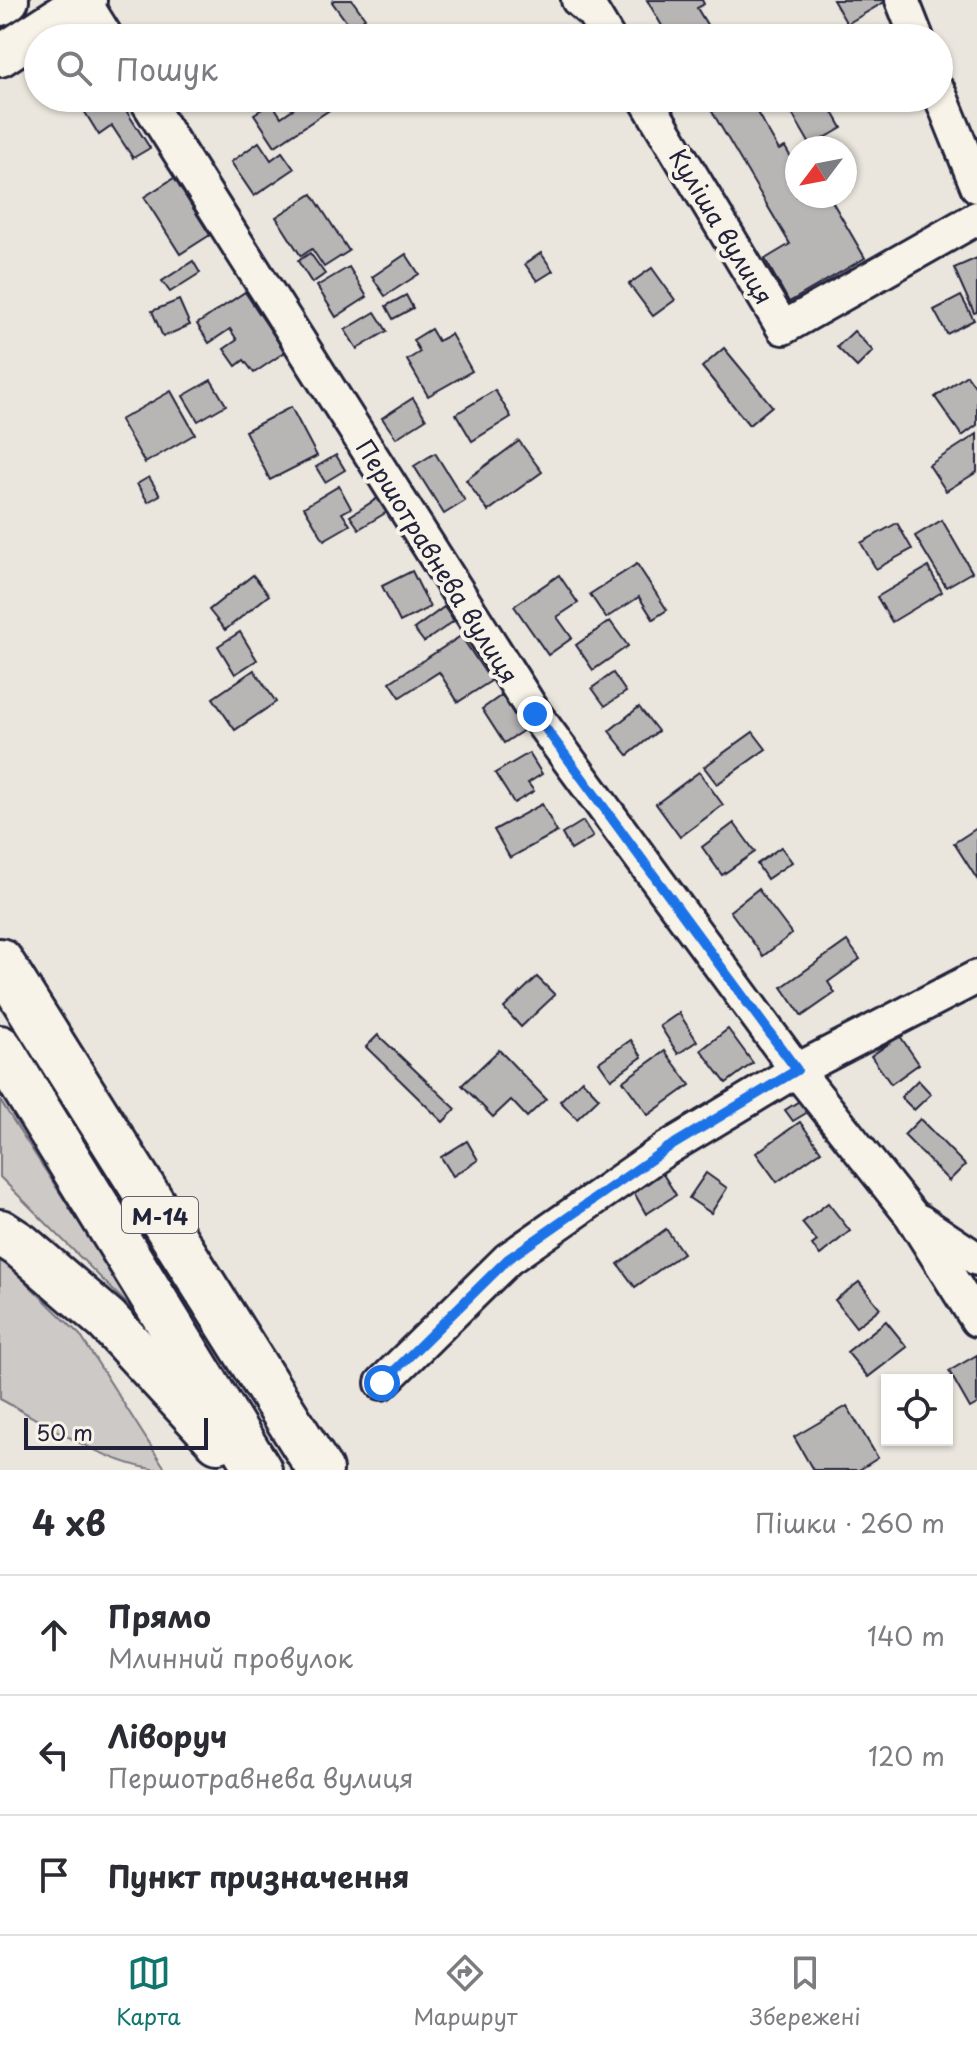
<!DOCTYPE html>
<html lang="uk">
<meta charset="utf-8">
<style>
body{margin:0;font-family:"Playpen Sans",sans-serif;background:#f7f7f7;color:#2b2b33}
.controls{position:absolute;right:24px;bottom:24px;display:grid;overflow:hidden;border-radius:0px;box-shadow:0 2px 6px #0004}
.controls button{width:72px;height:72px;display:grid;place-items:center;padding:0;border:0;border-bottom:2px solid #e1e1e2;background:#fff;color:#2b2b33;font:40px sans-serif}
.compass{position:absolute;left:785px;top:136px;width:72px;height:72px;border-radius:50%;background:#fff;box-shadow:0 2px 6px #0004;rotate:238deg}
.scale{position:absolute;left:24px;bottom:20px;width:184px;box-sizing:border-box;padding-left:8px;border:4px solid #22223b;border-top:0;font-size:22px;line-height:28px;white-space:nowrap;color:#22223b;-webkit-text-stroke:6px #f7f3e8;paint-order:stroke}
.stop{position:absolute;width:24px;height:24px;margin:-18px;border:6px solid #1a73e8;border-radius:50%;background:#fff}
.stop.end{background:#1a73e8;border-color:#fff;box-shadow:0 2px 8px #0008}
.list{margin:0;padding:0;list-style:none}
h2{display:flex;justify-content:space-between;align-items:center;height:104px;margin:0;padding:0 32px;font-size:34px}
h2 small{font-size:26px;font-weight:400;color:#7c7c81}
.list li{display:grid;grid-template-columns:52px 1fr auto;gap:24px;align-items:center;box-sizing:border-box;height:120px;padding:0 32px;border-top:2px solid #e1e1e2}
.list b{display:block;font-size:30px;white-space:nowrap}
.list p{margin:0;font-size:26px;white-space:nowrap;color:#7c7c81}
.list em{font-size:26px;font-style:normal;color:#7c7c81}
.icon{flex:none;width:44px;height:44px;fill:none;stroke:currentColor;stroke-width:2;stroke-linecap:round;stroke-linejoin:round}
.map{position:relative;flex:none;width:977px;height:1470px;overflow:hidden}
.search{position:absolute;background:#fff;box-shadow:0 2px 6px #0004;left:24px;right:24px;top:24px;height:88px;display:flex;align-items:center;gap:20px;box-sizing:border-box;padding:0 28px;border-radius:44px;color:#7c7c81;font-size:30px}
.sheet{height:464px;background:#fff}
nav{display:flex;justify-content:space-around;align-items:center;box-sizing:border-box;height:112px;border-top:2px solid #e1e1e2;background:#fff;font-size:22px;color:#7c7c81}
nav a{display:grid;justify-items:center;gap:4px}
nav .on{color:#0f766e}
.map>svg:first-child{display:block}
</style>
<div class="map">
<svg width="977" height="1470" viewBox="0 0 977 1470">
<rect width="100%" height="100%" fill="#eae6de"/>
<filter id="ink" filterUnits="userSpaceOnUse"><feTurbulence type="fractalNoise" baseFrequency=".0125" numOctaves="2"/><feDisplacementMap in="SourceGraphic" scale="16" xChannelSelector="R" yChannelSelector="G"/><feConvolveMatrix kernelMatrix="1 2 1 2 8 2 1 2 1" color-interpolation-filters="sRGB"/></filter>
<g filter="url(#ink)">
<g fill="#cdc9c6" stroke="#787680" stroke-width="2">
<polygon points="0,1100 140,1317 0,1177"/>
<path d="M0 1257 80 1335 166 1470C115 1470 46 1423 0 1399Z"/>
</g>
<g fill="#b8b6b5" stroke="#22223b" stroke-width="2">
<polygon points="334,0 352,0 365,18 351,28 332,2"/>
<polygon points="647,0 702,0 704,4 697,8 715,38 669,38"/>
<polygon points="833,0 883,0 884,2 847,24"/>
<polygon points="100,98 118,98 150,148 133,158 112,126 99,135 83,109"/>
<polygon points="309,98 332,98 337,105 275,146 254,114 272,103 281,117"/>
<polygon points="704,98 742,98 747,107 752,104 779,150 785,147 797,168 797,196 813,196 816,201 829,196 865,258 789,302 765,259 790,244"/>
<polygon points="783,98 825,98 842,128 811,146"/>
<polygon points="864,98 888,98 870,109"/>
<polygon points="259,142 271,160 282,152 294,169 254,196 231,162"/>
<polygon points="174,178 210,235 180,254 144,197"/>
<polygon points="312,194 349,251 324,267 312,249 301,256 276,217"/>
<polygon points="310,253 325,274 312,283 298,261"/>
<polygon points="541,253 553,271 537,281 525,264"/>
<polygon points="406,254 419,274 385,296 372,277"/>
<polygon points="977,258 977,312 974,313 954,268"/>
<polygon points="193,261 200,273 170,292 162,281"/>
<polygon points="349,267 367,297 336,317 317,286"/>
<polygon points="652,268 675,300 653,316 629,284"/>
<polygon points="245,292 285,352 254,373 244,360 236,366 224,349 237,340 230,329 209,343 197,324"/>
<polygon points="406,295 413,308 393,319 386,306"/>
<polygon points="961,296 974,320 947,334 934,310"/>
<polygon points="179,300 190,325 163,337 152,311"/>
<polygon points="375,312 387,331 357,349 345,330"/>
<polygon points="431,329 438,341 451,334 472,371 428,396 407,360 420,352 413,340"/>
<polygon points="854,331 873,351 857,367 837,347"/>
<polygon points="724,348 772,406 749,425 702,367"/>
<polygon points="967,375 977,389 977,425 962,436 935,397"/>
<polygon points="211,380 226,405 198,421 183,396"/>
<polygon points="495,390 511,417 472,441 456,414"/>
<polygon points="171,391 195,434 145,463 120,420"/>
<polygon points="413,398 426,419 396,438 382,418"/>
<polygon points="291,407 317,456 270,480 245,431"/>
<polygon points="977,434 977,472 946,491 929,465"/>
<polygon points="519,441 542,472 488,511 466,480"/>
<polygon points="435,453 465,501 444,514 414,466"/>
<polygon points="336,455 345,470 325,482 316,467"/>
<polygon points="149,477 160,495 148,502 137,484"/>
<polygon points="339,486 351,508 342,513 350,525 324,540 304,507"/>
<polygon points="378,498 387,512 359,529 350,516"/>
<polygon points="942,520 972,572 946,587 915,536"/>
<polygon points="897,523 912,549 876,569 861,543"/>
<polygon points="637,564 667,610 653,619 639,597 606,618 590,594"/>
<polygon points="928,567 942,592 892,622 877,597"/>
<polygon points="412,571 430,607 400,622 382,586"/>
<polygon points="253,575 269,595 225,630 209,610"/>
<polygon points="559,575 578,603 557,617 572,638 548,655 514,606"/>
<polygon points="444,607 454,621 424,642 414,629"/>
<polygon points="610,621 628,646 593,670 576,645"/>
<polygon points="240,632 257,660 235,674 218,646"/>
<polygon points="461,636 491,681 458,702 439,672 400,697 390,682"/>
<polygon points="254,670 276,702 235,730 213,698"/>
<polygon points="613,673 626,692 605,706 592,688"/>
<polygon points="502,695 524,730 504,743 482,709"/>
<polygon points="639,707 658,731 628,755 609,731"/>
<polygon points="753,732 766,749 717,784 704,767"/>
<polygon points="529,753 542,774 528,783 534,791 514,803 495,773"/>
<polygon points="699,772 723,805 680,837 656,804"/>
<polygon points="542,804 557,832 510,858 494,830"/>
<polygon points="583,821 593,837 571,850 562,834"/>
<polygon points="734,823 755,852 722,875 702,847"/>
<polygon points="977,828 977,879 954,843"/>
<polygon points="781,847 792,862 767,879 757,864"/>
<polygon points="758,889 792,934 763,956 730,911"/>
<polygon points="847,941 860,959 828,982 835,993 802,1016 782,987"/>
<polygon points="537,977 555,995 521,1027 504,1008"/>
<polygon points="679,1013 697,1041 678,1054 660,1026"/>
<polygon points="728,1029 753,1063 726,1083 701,1050"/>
<polygon points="378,1035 456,1109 443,1122 366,1047"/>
<polygon points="900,1036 919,1064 891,1084 871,1056"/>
<polygon points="631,1040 642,1057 611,1079 599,1062"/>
<polygon points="499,1050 546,1099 527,1117 511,1100 493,1117 462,1085"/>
<polygon points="665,1051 690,1085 648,1115 623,1081"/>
<polygon points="582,1080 599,1098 577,1119 560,1101"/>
<polygon points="918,1080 931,1094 914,1110 901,1097"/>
<polygon points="801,1100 808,1112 793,1121 785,1110"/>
<polygon points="920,1119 965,1165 949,1181 904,1135"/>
<polygon points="800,1122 821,1151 777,1182 756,1153"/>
<polygon points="467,1141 478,1160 453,1176 441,1157"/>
<polygon points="661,1171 676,1195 646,1214 632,1189"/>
<polygon points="706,1173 727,1188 711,1213 689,1198"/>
<polygon points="828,1203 850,1231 820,1255 812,1245 817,1241 802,1223"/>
<polygon points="666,1229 683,1253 635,1287 618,1264"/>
<polygon points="859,1282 880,1308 856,1327 835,1300"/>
<polygon points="886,1321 907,1347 868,1377 847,1352"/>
<polygon points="977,1355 977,1404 970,1408 949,1371"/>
<polygon points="847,1406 878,1458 859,1470 813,1470 794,1437"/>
</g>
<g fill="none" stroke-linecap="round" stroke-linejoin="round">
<g stroke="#22223b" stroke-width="38">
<g id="minor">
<polyline points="578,0 593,13 608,38"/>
<polyline points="902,0 917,38"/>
<polyline points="84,1 107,38"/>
<polyline points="939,92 977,186"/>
<polyline points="145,98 535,714 801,1076 911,1215 977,1320"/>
<polyline points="645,98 783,328 977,218"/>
<polyline points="920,1221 977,1259"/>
<polyline points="382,1383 508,1259 666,1149 797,1070 977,977"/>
</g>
</g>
<g stroke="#22223b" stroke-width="46">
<g id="major">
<polyline points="0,5 8,0"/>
<polyline points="0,56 86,0"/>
</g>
</g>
<g stroke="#22223b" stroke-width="50">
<g id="highway">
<polyline points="0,961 320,1470"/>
<polyline points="0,1048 259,1470"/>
<polyline points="0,1232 20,1245 107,1320 218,1440"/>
</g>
</g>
<use href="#minor" stroke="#f7f3e8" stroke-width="32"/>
<use href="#major" stroke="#f7f3e8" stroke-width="40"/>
<use href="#highway" stroke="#f7f3e8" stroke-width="44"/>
</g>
</g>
<g fill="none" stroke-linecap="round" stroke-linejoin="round" filter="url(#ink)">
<polyline stroke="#1a73e8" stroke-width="10" points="382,1383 508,1259 666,1149 797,1070 535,714"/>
</g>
<g text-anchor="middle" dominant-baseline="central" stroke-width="8" stroke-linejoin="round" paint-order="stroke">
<rect fill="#f7f3e8" stroke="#62616f" stroke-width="2" x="122" y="1197" width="76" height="36" rx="6"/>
<g font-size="22" font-weight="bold" fill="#22223b">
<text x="160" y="1215">М-14</text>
</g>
<g font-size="24" fill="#22223b" stroke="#f7f3e8">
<text transform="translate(722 226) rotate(59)">Куліша вулиця</text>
<text transform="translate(438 561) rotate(58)">Першотравнева вулиця</text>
</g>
</g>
</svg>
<div class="controls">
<button><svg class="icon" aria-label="locate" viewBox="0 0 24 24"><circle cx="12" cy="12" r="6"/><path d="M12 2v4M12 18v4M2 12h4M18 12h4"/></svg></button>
</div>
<svg class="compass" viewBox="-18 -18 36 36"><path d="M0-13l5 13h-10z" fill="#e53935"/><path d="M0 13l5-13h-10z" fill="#7c7c81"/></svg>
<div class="scale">50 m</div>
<div class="stop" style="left:382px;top:1383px"></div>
<div class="stop end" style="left:535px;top:714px"></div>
<div class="search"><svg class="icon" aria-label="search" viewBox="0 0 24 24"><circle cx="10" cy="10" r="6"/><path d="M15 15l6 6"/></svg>Пошук</div>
</div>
<section class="sheet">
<h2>4 хв<small>Пішки · 260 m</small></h2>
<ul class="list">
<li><svg class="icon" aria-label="ahead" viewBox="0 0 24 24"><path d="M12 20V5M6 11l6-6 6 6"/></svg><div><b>Прямо</b><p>Млинний провулок</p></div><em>140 m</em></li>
<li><svg class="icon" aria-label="left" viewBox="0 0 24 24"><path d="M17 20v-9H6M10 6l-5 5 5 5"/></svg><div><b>Ліворуч</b><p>Першотравнева вулиця</p></div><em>120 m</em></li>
<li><svg class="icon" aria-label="arrive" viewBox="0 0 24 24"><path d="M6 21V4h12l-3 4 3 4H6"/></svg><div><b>Пункт призначення</b></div></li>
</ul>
</section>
<nav>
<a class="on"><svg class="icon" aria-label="map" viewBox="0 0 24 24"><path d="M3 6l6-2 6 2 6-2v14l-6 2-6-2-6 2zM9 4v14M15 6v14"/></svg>Карта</a>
<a><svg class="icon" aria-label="directions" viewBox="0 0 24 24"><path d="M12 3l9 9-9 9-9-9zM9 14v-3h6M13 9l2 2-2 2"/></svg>Маршрут</a>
<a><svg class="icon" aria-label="saved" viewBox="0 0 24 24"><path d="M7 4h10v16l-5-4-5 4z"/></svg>Збережені</a>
</nav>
